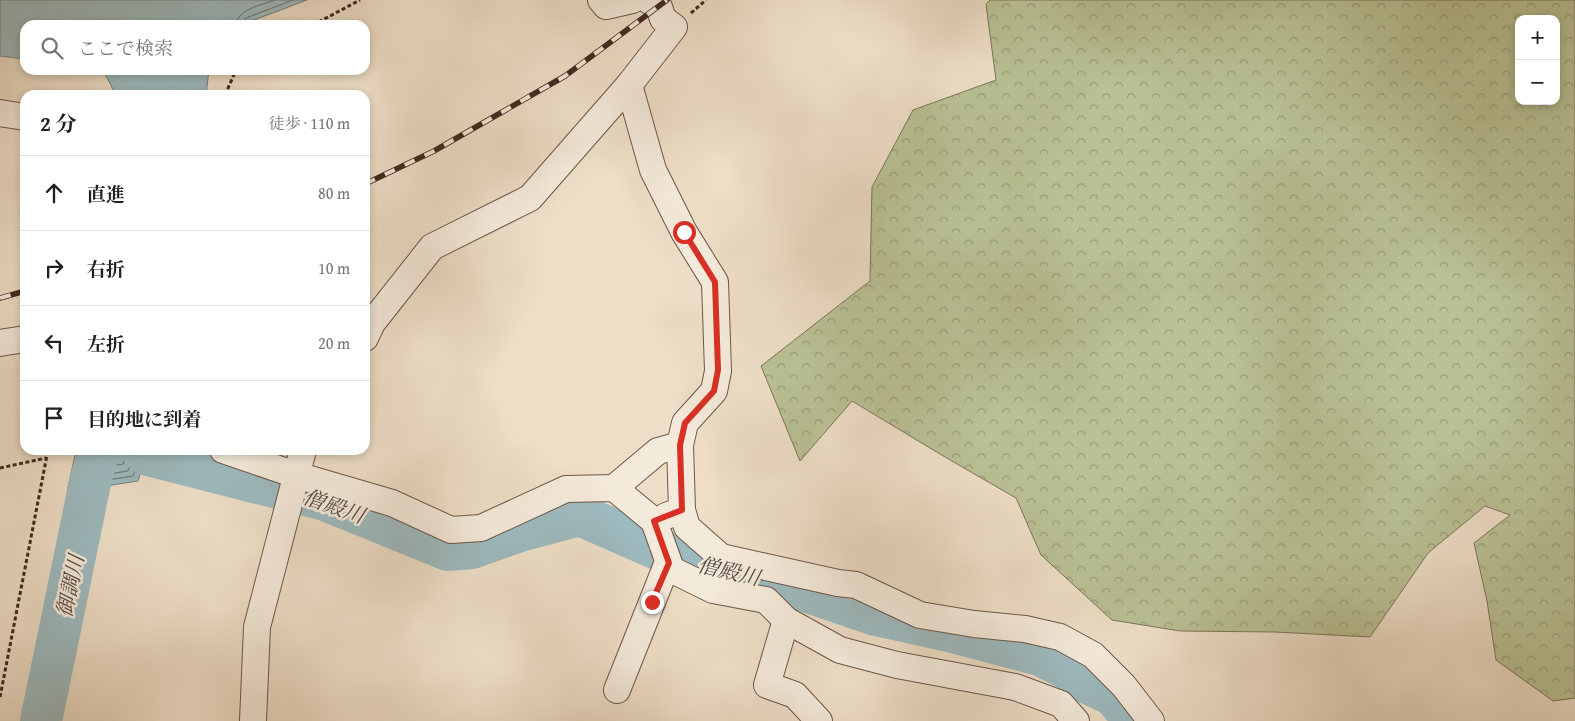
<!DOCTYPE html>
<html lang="ja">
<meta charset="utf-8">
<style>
body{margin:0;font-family:"Gentium Book Plus","Noto Serif JP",serif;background:#f6f6f6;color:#202124}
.controls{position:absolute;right:15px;top:15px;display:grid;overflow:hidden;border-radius:10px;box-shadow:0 2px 8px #0003}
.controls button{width:45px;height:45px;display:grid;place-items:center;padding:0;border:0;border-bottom:1px solid #e0e0e0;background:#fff;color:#202124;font:25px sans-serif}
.stop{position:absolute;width:15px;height:15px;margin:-11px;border:4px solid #d93025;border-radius:50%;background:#fff}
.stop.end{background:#d93025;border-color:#fff;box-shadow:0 1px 5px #0008}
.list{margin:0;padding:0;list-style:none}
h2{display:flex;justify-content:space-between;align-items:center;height:65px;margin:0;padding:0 20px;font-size:21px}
h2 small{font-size:16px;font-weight:400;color:#757577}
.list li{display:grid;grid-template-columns:32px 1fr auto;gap:15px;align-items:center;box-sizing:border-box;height:75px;padding:0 20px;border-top:1px solid #e0e0e0}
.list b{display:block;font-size:19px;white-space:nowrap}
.list em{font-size:16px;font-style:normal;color:#757577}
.icon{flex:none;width:28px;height:28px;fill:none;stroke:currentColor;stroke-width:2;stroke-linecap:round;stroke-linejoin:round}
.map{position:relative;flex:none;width:1575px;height:721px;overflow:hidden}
.search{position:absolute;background:#fff;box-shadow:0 2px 8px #0003;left:20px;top:20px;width:350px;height:55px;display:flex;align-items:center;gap:12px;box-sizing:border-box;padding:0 18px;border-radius:15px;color:#757577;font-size:19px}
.panel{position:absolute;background:#fff;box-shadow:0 2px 8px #0003;left:20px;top:90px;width:350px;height:365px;border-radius:15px}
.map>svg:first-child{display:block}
</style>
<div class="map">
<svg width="1575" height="721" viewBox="0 0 1575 721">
<defs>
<pattern id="forest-crowns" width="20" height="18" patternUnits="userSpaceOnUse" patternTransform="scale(1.25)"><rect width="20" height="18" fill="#b9c195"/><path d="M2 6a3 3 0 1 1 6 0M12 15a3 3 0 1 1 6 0" fill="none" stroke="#989d79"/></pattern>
</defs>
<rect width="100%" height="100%" fill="#eedec7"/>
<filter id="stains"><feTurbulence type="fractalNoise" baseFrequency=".004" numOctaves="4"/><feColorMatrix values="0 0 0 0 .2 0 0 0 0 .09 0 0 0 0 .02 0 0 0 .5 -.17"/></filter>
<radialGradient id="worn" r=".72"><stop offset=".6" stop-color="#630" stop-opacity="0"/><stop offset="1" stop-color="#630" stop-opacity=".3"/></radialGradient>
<path fill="url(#forest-crowns)" stroke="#7c745a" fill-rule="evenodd" d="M990 0H1575V698L1553 701 1496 660 1487 601 1474 543 1510 515 1485 506 1428 553 1370 637 1275 632 1180 631 1112 620 1041 555 1016 498 945 457 852 401 800 461 761 366 870 281 872 187 913 110 996 80 986 4ZM1519 19H1556V101H1519Z"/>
<g fill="#9dbabf" stroke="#78807f">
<polygon points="0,0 307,0 241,25 25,25 25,59 0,56"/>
<polygon points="103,70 209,70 206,95 116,95"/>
<polygon points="76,450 148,450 138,481 67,492"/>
</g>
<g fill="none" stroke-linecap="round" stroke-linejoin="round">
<g stroke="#6e716f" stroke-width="1">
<path d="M236 25C237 9 262 5 275 0"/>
<polyline points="242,25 243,21 246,18 293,0"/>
<polyline points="80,450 74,483 76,485 133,476 143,450"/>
<polyline points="87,450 82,475 84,478 128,471 136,450"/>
<polyline points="94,450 91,466 94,469 123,464 128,450"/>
</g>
<g stroke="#9dbabf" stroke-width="42">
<polyline points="142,450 148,455 325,500 448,550 472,548 520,531 580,515 680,559 722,572 782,583 876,615 949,631 1040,655 1070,670 1083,681 1113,695 1135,721"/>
<polyline points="41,721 91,478 99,450"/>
</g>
<g stroke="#6c5649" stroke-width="28">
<g id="minor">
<polyline points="601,0 606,6 632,0"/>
<polyline points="629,85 653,170 684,232 715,282 718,371 714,391 685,423 680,445 682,510 666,516"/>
<polyline points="0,113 25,117"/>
<polyline points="365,338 372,323 432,247 530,198 629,85 674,27 663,19 659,7 648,0"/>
<polyline points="0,343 25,339"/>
<polyline points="223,450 296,475 392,503 451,530 481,528 566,489 614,488 654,521 669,563 666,567"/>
<polyline points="614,488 658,451 680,445"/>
<polyline points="682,510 687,527 721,557 838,583 856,585 920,615 974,624 1025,629 1060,637 1093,655 1124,686 1151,721"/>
<polyline points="786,620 767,685 795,695 819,721"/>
<polyline points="617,690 666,567 713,590 766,600 786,620 840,650 897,665 1015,687 1061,704 1076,721"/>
<polyline points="253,721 257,627 303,450"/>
</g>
</g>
<g stroke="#40281f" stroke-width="3" stroke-dasharray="4 2.5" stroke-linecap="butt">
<polyline points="691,13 706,0"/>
<polyline points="313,25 360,0"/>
<polyline points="225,95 236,70"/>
<polyline points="0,468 46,458"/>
<polyline points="0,697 48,450"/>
</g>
<use href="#minor" stroke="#f4eadb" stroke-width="26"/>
<g stroke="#40281f" stroke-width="5.5">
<g id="rail">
<polyline points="365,184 434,151 565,76 667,0"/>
<polyline points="0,298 25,291"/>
</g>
</g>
<use href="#rail" stroke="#f4eadb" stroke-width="4" stroke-dasharray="11" stroke-linecap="butt"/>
</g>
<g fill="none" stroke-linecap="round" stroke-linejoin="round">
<polyline stroke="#d93025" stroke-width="6" points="652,602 669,563 654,521 682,510 680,445 685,423 714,391 718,370 715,282 684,232"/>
</g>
<g text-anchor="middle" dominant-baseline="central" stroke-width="5" stroke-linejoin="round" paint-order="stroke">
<g font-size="21" font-style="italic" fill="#574c47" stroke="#f4eadb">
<text transform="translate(334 506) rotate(19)">僧殿川</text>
<text transform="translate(729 571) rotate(13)">僧殿川</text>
<text transform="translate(70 586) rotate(-78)">御調川</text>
</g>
</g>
<rect width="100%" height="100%" filter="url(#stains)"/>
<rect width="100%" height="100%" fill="url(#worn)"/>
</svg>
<div class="controls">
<button>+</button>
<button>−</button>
</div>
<div class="stop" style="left:684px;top:232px"></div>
<div class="stop end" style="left:652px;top:602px"></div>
<div class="search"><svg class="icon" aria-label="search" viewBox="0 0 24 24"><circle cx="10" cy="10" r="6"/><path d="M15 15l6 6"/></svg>ここで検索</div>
<section class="panel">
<h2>2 分<small>徒歩 · 110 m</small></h2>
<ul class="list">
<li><svg class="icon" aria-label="ahead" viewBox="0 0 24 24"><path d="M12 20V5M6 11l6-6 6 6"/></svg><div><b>直進</b></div><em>80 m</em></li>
<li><svg class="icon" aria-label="right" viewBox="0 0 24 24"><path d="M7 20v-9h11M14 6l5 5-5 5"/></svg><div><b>右折</b></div><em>10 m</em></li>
<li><svg class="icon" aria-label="left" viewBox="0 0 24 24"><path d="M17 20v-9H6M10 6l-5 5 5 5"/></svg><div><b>左折</b></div><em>20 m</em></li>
<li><svg class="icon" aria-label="arrive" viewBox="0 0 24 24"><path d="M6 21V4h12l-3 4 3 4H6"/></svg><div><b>目的地に到着</b></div></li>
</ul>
</section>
</div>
